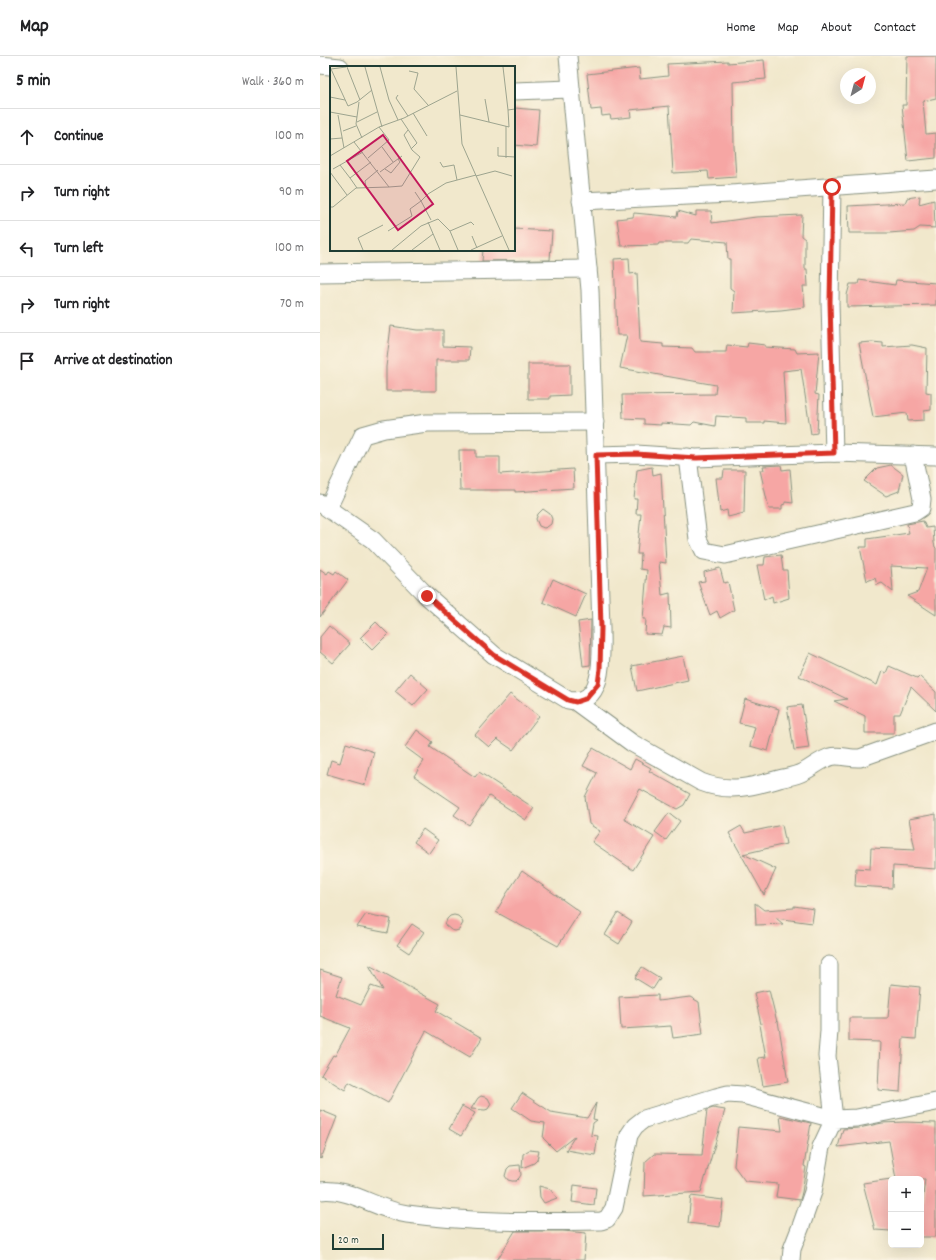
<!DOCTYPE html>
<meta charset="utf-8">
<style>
body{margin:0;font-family:Dekko,sans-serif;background:#f6f6f6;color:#202124}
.controls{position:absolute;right:12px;bottom:12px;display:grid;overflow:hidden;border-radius:6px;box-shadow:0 4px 16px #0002}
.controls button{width:36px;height:36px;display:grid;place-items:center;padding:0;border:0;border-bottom:1px solid #e0e0e0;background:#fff;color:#202124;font:20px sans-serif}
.compass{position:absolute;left:520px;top:12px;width:36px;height:36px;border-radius:50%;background:#fff;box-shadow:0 4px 16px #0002;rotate:36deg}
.scale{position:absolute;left:12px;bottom:10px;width:52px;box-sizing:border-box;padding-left:4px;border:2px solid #1f3d34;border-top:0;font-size:11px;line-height:14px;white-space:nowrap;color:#1f3d34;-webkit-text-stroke:3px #fcf5e5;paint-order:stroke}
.stop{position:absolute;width:12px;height:12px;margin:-9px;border:3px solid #d93025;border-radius:50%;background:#fff}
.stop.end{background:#d93025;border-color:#fff;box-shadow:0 1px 4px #0008}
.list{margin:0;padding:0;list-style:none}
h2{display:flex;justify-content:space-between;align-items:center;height:52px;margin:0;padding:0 16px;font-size:17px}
h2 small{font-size:13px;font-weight:400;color:#757577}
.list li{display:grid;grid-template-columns:26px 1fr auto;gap:12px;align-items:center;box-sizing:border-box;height:56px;padding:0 16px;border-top:1px solid #e0e0e0}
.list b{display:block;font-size:15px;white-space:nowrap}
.list em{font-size:13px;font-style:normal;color:#757577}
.icon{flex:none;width:22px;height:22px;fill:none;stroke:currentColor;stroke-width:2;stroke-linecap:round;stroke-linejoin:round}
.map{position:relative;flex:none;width:616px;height:1204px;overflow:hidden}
header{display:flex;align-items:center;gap:24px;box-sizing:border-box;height:56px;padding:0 20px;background:#fff;border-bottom:1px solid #e0e0e0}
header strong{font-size:19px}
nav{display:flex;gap:22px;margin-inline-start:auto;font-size:14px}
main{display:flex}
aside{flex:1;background:#fff}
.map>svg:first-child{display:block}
</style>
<header>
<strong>Map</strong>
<nav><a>Home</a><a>Map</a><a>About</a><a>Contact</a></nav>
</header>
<main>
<aside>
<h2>5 min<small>Walk · 360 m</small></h2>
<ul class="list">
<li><svg class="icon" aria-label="ahead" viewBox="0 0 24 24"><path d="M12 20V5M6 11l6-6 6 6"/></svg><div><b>Continue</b></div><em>100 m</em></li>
<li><svg class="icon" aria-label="right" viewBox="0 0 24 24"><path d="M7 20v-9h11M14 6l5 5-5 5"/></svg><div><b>Turn right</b></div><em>90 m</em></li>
<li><svg class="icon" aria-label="left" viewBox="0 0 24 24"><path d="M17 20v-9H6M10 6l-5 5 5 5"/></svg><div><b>Turn left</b></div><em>100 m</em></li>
<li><svg class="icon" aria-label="right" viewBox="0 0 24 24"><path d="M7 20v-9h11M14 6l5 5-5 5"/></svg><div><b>Turn right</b></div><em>70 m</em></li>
<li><svg class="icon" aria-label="arrive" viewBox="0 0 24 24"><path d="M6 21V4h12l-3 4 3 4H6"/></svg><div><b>Arrive at destination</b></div></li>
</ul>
</aside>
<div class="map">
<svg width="616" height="1204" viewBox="0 0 616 1204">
<rect width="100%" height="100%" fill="#fcf5e5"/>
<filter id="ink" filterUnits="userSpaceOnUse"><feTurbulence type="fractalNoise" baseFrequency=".025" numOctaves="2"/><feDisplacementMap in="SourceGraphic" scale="8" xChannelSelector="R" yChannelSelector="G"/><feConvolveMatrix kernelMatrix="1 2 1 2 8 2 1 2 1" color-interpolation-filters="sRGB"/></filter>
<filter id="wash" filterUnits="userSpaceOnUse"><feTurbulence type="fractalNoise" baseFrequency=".012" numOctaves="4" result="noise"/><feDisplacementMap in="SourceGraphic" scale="16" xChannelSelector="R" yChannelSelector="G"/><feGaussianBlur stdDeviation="0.9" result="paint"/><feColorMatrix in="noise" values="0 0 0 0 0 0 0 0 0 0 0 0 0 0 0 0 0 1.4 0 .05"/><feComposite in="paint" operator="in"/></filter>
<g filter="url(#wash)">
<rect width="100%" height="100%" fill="#f1e8cc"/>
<g id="blocks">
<g fill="#f6a6a4">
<polygon points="587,0 616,0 616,42 603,45 606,78 616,77 616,102 588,105 582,49 586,49"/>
<polygon points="444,4 446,23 413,26 414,90 416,121 389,123 388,115 353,117 349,50 310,54 311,61 291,63 290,59 282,60 281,53 271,54 267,18 319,12 320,23 348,20 347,8 408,5 408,7"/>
<polygon points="194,52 219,54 216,91 194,89"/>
<polygon points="600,140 599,148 614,144 615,172 600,171 594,175 569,177 529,177 528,150 585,147 587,142"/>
<polygon points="358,155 376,160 376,155 391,155 392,167 436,161 482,159 481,180 485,183 485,213 487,213 488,230 483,230 485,251 461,254 413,257 414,235 410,232 410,203 408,203 407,186 371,183 368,187 339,187 338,189 301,190 297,163 313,161 314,157 357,161"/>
<polygon points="194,173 232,175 230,204 162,205 163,194 194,194"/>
<polygon points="309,202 310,218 317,217 320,286 343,288 343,291 372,292 375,296 406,296 407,289 427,291 428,287 445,289 445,291 475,293 477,297 499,296 495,338 499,339 497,377 491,378 481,313 463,315 466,367 444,365 444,367 426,367 426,362 396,360 395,370 374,366 371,369 341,367 341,369 324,368 324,363 303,362 302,339 395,338 396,329 300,312 307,279 297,279 294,203"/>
<polygon points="539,224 575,229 576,224 616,227 616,249 527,251 527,239 530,228 538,228"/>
<polygon points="71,270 97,274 123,274 123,290 150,291 149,304 116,304 116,335 66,335 66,311"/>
<polygon points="552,286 563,287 563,291 592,289 607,292 606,336 611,337 611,354 604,355 604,364 588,365 587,357 553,361 539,287"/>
<polygon points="208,308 250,308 250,339 230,340 230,343 208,343"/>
<polygon points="139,394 156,394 156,401 180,401 180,418 253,413 254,432 195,436 195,434 140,434"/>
<polygon points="461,409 462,414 470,413 473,447 465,446 465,448 462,449 462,453 449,453 440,414 444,414 443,410"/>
<polygon points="571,409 583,418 579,435 566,440 544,425 557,412"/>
<polygon points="332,411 333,419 341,417 346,507 339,506 342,539 350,537 351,572 344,571 342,579 325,578 326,563 323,563 327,514 320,513 321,498 317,498 321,458 316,458 317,443 314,443 317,414"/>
<polygon points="404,414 425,414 424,457 408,461 407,454 400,456 396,422 403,422"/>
<polygon points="223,453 230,458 232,463 231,468 227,471 224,472 219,470 216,463 218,458"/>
<polygon points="603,465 606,472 613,471 614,487 615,491 616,492 616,559 587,540 598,536 607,512 571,510 573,536 562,527 557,529 555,522 547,525 540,491 547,491 547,483 589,477 587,468"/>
<polygon points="461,499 463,514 467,514 469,542 453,547 452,540 444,544 437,509 444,509 445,501"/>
<polygon points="400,512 404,527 408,526 414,554 400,562 397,555 390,559 378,526 385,525 384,516"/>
<polygon points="0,513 7,518 9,515 14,518 16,515 28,524 0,561"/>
<polygon points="233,523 266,538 256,561 223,546"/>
<polygon points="271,564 270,609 263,610 258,566"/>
<polygon points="56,566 68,578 52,594 40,582"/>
<polygon points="9,570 30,588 13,607 0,596 0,581"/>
<polygon points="490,597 557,629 562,615 566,617 569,610 597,622 599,620 616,636 616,655 591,631 580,658 574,658 574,677 545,677 545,660 514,645 527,643 479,620"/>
<polygon points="363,600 368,624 317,635 312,610"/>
<polygon points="90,617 108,633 93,650 75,635"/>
<polygon points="190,638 219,660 193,694 177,683 169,691 155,679"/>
<polygon points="425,643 459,653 448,695 430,690 435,671 419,667"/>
<polygon points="482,649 489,692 474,694 467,651"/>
<polygon points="97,674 113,686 110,691 155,721 159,716 214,752 206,764 169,740 149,769 134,759 140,751 94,720 104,705 85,691"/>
<polygon points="26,687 54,696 45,729 7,718 11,704 20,707"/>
<polygon points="273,692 310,713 315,703 331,712 329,715 370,738 364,749 357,753 320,733 304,763 334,781 313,814 272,786 280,775 269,768 265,741 277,717 263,710"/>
<polygon points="349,757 360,765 346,784 335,776"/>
<polygon points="616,758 616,813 573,810 572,832 535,830 536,812 550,813 551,792 595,794 589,763"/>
<polygon points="462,769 466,788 423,798 456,813 444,839 409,777 421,770 425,777"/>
<polygon points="103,773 118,784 109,797 94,786"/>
<polygon points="202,815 260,856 238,890 176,856 187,837"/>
<polygon points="435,847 444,854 474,852 474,850 494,853 492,867 456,862 463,868 436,869"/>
<polygon points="298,857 312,866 299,888 285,879"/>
<polygon points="46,858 71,863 68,877 37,871"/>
<polygon points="134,859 138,860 141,863 143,867 139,874 135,875 131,874 125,869 127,863 130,860"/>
<polygon points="92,868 104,876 89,897 77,889"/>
<polygon points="49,909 120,948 116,955 162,982 150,1001 106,975 68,1047 29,1026 25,1034 1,1019 13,999 15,1000 30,972 0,960 0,914 22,921 16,939 41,949 51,930 63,934"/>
<polygon points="322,911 340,922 333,933 315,922"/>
<polygon points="571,928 600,931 596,983 583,982 580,1036 558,1034 560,986 529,985 529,962 568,962"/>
<polygon points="449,934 457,966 458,965 468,1026 443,1030 438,1002 446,1001 440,969 441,968 434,937"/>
<polygon points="338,939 338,945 370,941 379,946 383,978 353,982 351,970 301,973 299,941"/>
<polygon points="202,1037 231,1056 267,1062 276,1047 273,1063 277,1064 273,1067 271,1079 278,1080 275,1099 246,1094 255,1080 236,1095 223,1082 225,1067 211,1065 192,1052"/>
<polygon points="161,1040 168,1042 171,1048 168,1053 165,1054 151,1053 158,1042"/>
<polygon points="142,1050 155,1057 141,1080 129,1073"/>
<polygon points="393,1052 405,1054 381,1136 324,1140 325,1106 334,1098 382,1099 387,1054"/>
<polygon points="0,1054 17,1061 1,1103 0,1102"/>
<polygon points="460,1060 491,1067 484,1110 486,1111 482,1136 480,1144 456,1141 458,1128 425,1125 414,1110 418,1071 462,1075"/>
<polygon points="584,1066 616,1067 616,1181 601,1181 601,1157 605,1123 576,1123 569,1085 518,1091 523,1073 539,1072 562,1067"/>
<polygon points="209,1094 219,1095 217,1104 214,1107 202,1112 203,1098"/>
<polygon points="200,1109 201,1119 199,1122 196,1125 192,1125 188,1124 185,1120 187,1113 190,1110"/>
<polygon points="571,1123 571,1175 555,1174 543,1127"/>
<polygon points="254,1129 276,1132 274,1149 252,1146"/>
<polygon points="219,1130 230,1133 237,1142 224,1147 220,1141"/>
<polygon points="371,1140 403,1144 400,1171 368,1167"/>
<polygon points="195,1175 243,1175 266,1177 264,1204 177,1204"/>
</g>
</g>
</g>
<g filter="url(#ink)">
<use href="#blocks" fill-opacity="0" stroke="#889280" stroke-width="1"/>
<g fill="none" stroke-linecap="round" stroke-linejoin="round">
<g stroke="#889280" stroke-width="19">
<g id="minor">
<polyline points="0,9 20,11"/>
<polyline points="194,35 251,33"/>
<polyline points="512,131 510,246 514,397"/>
<polyline points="261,145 411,138 616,123"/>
<polyline points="0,217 268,213"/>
<polyline points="276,399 316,398 376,402 514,397 616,400"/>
<polyline points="368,401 378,483 384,495 405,499 595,456 601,452 602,443 593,399"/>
<path d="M0 447 53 484 107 540 174 599 248 644C286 652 281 596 281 572L270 234 248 0"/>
<polyline points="8,452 43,379 64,373 107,367 275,366"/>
<path d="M256 646 312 687 381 726C409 737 431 731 459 723 467 721 476 720 483 716 492 712 500 704 510 701 518 698 531 703 540 702L616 675"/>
<path d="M0 1135C30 1131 57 1154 87 1158 151 1167 216 1166 281 1165L287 1163 294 1152 309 1079 315 1070 324 1063 396 1041 408 1038 423 1039 514 1063 507 1000 509 975V909"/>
<polyline points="471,1204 472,1193 481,1170 493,1136 501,1091 514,1063 537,1062 616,1046"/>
</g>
</g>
<use href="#minor" stroke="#fff" stroke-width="17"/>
</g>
</g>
<g fill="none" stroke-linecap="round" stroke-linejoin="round" filter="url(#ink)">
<polyline stroke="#d93025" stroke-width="5" points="107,540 174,599 248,644 256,646 265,643 278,628 280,613 281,572 276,399 316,398 376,402 514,397 510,246 512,131"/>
</g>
<g transform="translate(10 10)">
<rect width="185" height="185" fill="#f1e8cc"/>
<path fill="none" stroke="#9da48f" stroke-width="1" d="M17 1 30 34M35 1 52 61M50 1 59 34 68 54M126 1 132 78 179 184M173 1 178 44M1 3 18 40 27 36 42 24M1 3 16 1M79 5 88 7 84 23 98 39M68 29 66 32 78 50M0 31 15 34M155 33 159 56M29 36 26 58 32 72M0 46 27 51M83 47 97 70M8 49 14 82M130 49 179 61 178 44 185 43M71 53 87 77 81 83M27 56 47 46M13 65 26 60M0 73 12 72M52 81 63 96M168 81V90L185 91M0 90 49 61 74 52 127 25M38 92 59 74 49 61M176 92V60M110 96 113 101 124 99 127 114M10 99 20 112M3 103 33 86M55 103 61 107 70 96 68 93M0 106 17 129M50 106 72 90M146 110 165 105 182 110M36 121 35 115 48 104M59 121 72 120 90 91 82 84 74 69 78 64M27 122 20 112 41 96M0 141H3L26 122 59 121 24 76M101 154 91 135 98 128 116 117 146 109M98 156 110 184M58 165 82 150 80 143 91 135 85 126M120 165 141 156 144 159M142 170 147 182M33 184 28 172 53 159M62 184 91 160 108 153 120 165 128 184M82 184 103 168M141 184 172 170"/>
<path fill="#c2185b" fill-opacity="0.15" stroke="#c2185b" stroke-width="2" d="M53 69 103 138 68 164 17 95Z"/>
<rect width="185" height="185" fill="none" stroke="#1f3d34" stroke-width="2"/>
</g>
</svg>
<div class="controls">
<button>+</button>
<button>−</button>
</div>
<svg class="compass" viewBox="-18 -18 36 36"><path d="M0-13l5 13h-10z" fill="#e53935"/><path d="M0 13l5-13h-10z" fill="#757577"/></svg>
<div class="scale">20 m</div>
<div class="stop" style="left:512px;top:131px"></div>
<div class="stop end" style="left:107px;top:540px"></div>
</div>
</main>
